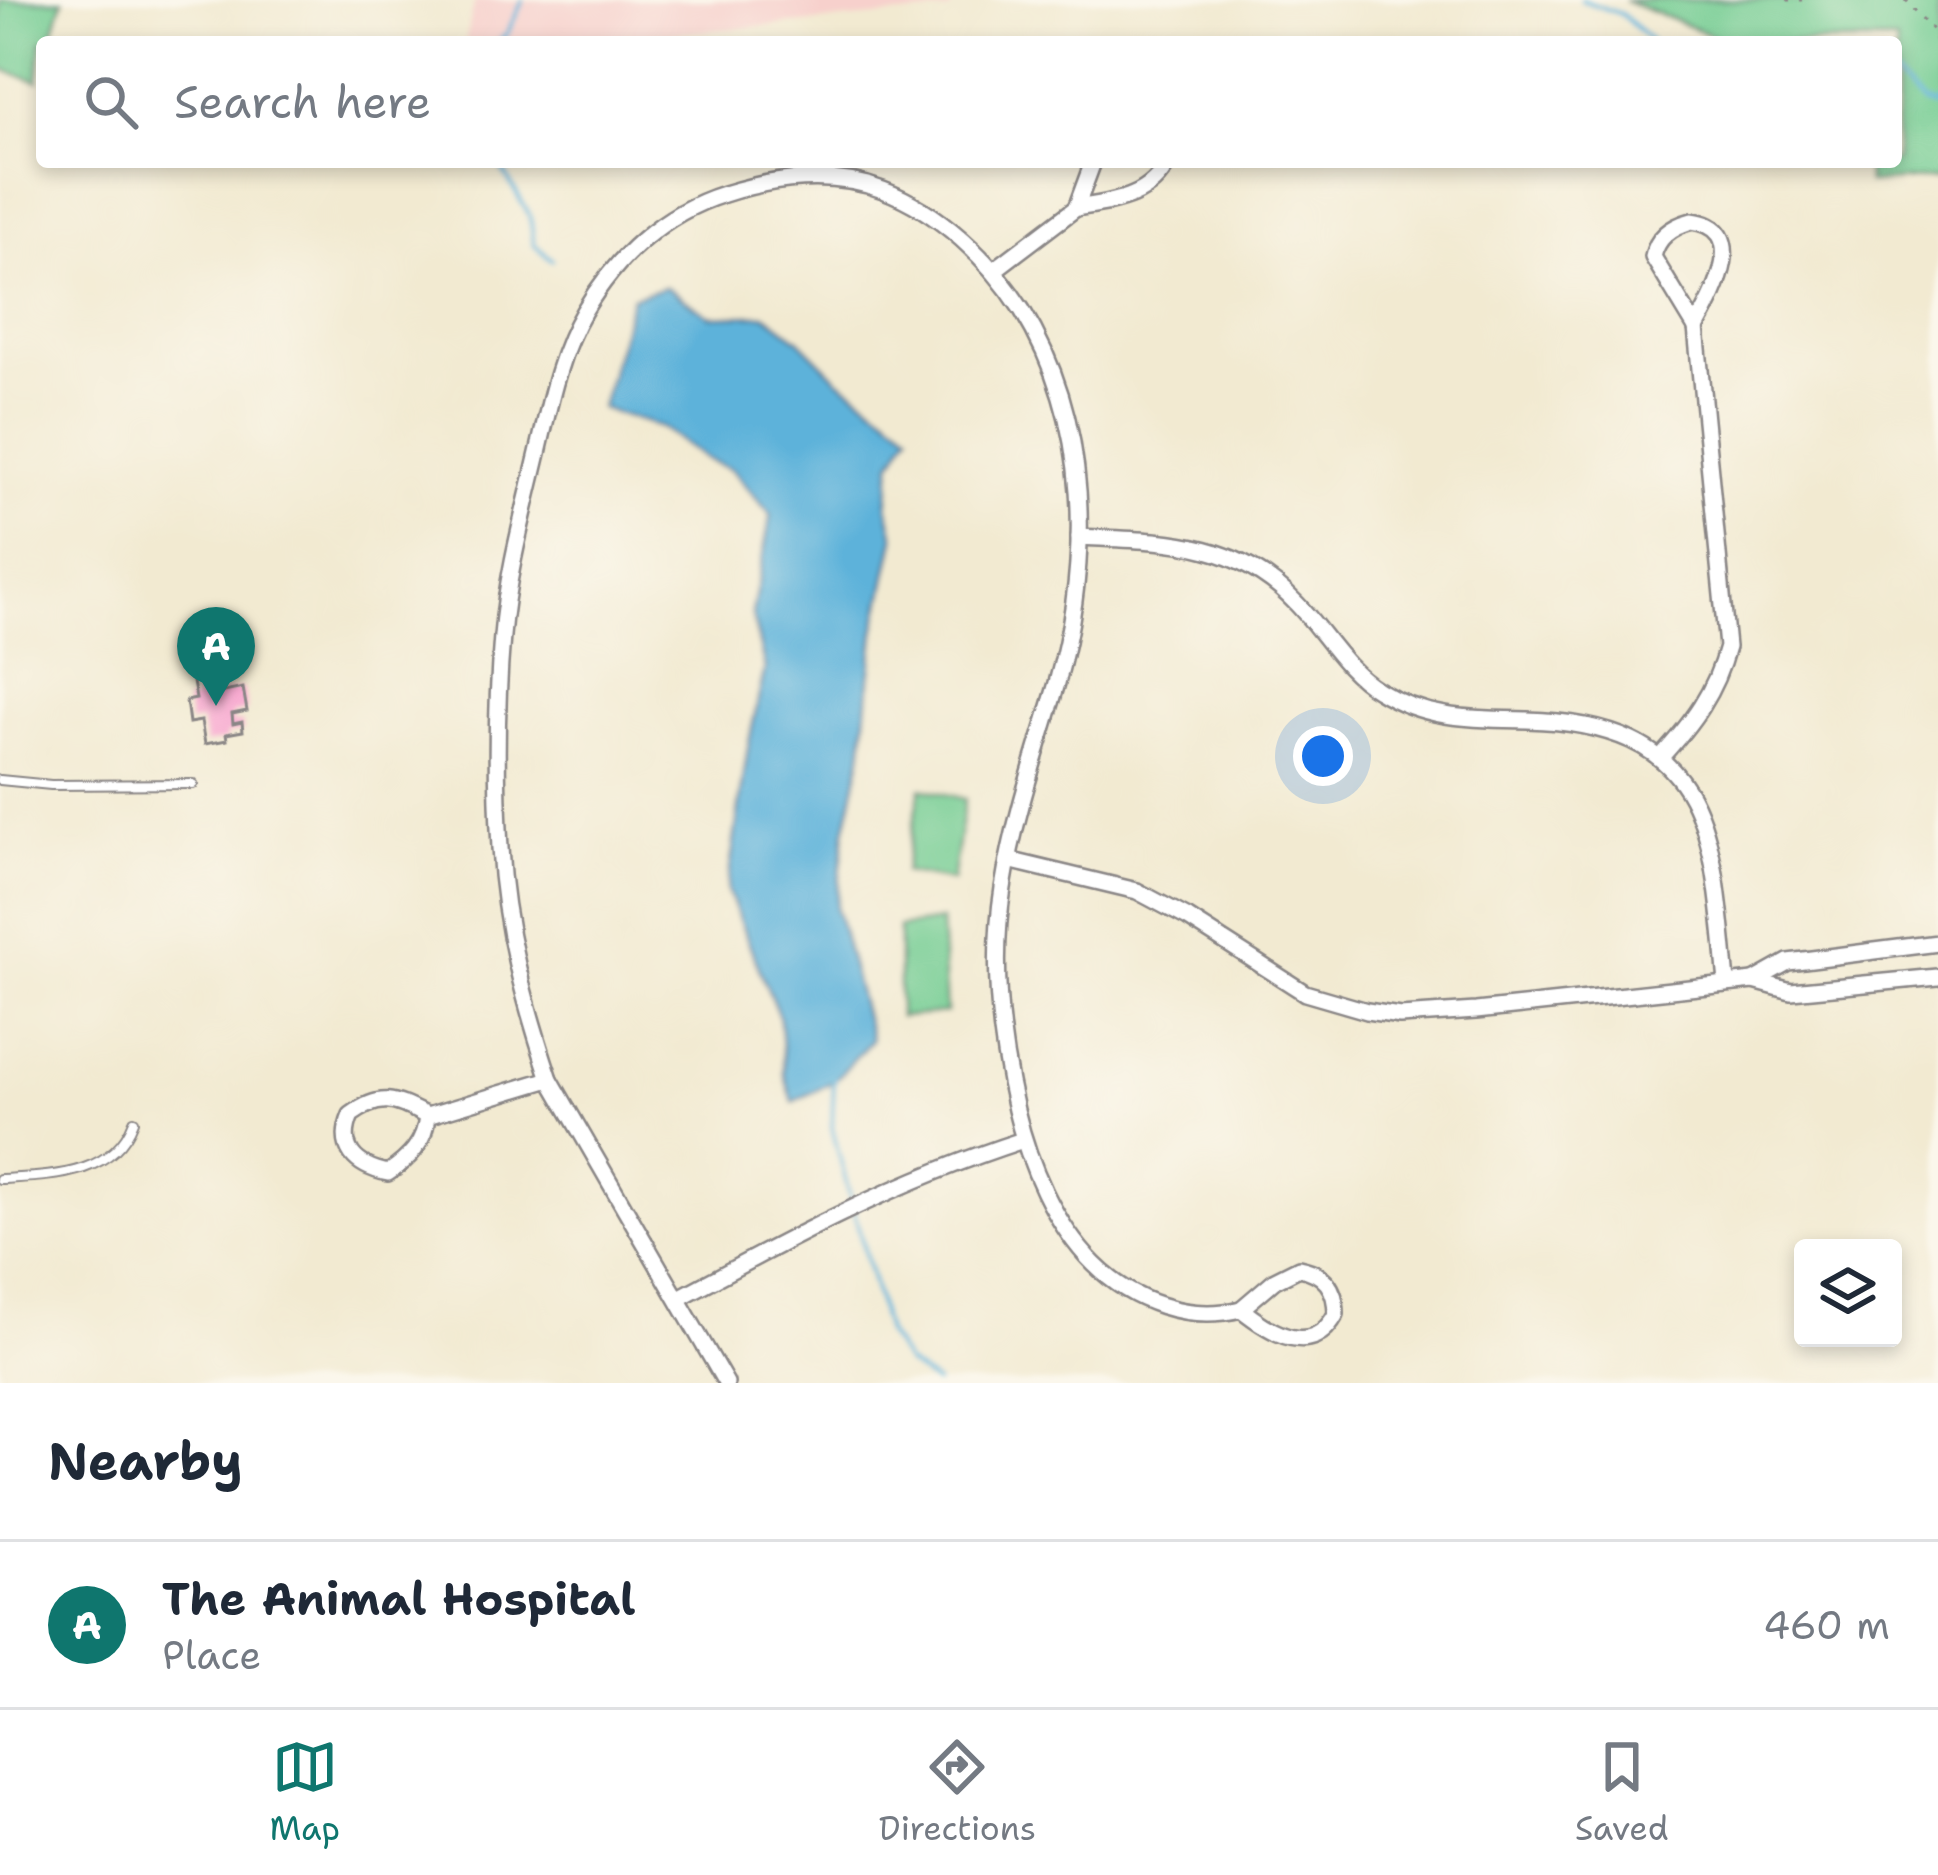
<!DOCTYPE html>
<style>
body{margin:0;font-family:"Shantell Sans",sans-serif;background:#f6f6f7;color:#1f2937}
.controls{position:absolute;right:36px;bottom:36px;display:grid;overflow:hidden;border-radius:12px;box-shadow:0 6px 18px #0003}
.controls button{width:108px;height:108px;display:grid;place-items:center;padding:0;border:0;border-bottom:3px solid #e0e1e3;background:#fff;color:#1f2937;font:60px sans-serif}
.you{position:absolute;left:1323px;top:756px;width:42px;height:42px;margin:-30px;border:9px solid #fff;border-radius:50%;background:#1a73e8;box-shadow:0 0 0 18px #1a73e833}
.badge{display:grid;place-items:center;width:78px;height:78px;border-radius:50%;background:#0f766e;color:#fff;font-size:39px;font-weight:700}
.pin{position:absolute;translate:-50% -99px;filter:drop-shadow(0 3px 6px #0008)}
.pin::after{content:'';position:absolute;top:63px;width:42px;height:36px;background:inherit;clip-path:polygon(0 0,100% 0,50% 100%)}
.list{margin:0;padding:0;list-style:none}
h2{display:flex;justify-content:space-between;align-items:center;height:156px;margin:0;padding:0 48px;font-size:51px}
h2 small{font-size:39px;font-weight:400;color:#747a83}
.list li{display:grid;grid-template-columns:78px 1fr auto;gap:36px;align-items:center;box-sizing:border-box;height:168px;padding:0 48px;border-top:3px solid #e0e1e3}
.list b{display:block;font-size:45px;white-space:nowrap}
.list p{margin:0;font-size:39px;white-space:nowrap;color:#747a83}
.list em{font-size:39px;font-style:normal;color:#747a83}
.icon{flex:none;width:66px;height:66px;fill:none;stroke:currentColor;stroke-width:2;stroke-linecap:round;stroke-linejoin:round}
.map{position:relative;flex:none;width:1938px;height:1383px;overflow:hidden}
.search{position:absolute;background:#fff;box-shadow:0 6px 18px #0003;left:36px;right:36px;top:36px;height:132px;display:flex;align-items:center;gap:30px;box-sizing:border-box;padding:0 42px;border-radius:12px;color:#747a83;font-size:45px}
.sheet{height:324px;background:#fff}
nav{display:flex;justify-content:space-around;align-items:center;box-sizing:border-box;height:168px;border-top:3px solid #e0e1e3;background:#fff;font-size:33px;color:#747a83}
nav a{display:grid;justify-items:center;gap:6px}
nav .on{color:#0f766e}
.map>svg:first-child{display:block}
</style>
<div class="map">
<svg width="1938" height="1383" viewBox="0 0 1938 1383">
<rect width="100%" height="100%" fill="#fbf7ec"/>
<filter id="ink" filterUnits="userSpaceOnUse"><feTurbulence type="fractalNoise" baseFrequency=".00833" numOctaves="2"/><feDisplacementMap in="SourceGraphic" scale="24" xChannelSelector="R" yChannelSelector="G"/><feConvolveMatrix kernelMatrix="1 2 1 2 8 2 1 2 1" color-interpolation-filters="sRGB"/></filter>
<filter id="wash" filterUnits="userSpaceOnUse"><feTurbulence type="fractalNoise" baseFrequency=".004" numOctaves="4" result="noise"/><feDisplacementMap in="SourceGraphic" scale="48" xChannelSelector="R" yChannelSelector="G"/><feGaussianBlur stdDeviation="2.7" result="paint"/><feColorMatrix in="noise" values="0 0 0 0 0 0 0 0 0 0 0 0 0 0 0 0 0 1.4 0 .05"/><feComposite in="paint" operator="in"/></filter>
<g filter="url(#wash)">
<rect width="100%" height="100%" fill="#f2ead1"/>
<polygon fill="#f7d0cc" points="475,0 954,0 949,11 569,42 465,42"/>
<g fill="#73cc92" stroke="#4a7766" stroke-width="3">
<polygon points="0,0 63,0 50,42 42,42 38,81 0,69"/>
<polygon points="1624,0 1938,0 1938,178 1868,183 1866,162 1896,162 1896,42 1727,42"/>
<polygon points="921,788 965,799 952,881 904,872"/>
<polygon points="941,921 946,1013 899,1017 899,927"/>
</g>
<polygon fill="#5db2da" stroke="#406a8a" stroke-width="3" points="666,287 710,316 766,315 798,339 839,380 910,432 892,463 888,507 895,538 875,632 862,756 845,831 836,908 871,1040 834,1081 793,1102 784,1073 780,1019 727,890 748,747 765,668 752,614 771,515 732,470 708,460 661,427 601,408 632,297"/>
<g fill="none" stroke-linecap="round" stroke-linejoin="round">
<g stroke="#5db2da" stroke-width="4.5">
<polyline points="1581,0 1621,14 1652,42"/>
<polyline points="498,42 507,34 523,0"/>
<polyline points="1896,77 1923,103 1932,106 1938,101"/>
<polyline points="498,162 530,216 534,244 552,260"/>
<polyline points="834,1076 832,1128 886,1333 907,1364 936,1383"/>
</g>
</g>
<g id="blocks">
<polygon fill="#f8a6cf" points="217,678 220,693 243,688 247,711 232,714 233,724 242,722 243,731 226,734 227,740 205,744 201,721 189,723 186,701 196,699 193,682"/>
</g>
</g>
<g filter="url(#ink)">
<use href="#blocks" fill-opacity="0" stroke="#8a8686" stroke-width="3"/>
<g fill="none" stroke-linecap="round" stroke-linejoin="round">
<g stroke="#8a8686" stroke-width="12">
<g id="service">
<polyline points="0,780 51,785 193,784"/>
<path d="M0 1179C51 1176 113 1177 134 1121"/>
</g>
</g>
<g stroke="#8a8686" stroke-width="20">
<g id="minor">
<path d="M1093 162 1076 208C1113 202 1150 199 1168 162"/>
<path d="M1692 221C1753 228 1712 298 1696 328L1653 257C1657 236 1673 226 1692 221Z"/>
<polyline points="993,271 1076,208"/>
<path d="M1079 537C1162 541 1235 538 1297 604 1324 632 1344 670 1378 690 1426 720 1473 719 1527 720 1712 725 1713 832 1727 983"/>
<path d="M1660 758C1692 723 1715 693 1727 647L1696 328"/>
<polyline points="1008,860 1137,891 1188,918 1305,993 1367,1011 1400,1016 1476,1011 1754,981 1791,991 1938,977"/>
<polyline points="1754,981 1788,962 1938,943"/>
<path d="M427 1116C425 1143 409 1159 388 1173 355 1166 337 1148 351 1115 382 1092 395 1100 427 1116L550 1079"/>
<path d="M1299 1268C1325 1273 1336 1288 1336 1314 1312 1359 1271 1333 1241 1309L1275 1280Z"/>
<path d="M679 1298C796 1235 896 1181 1023 1140"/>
<path d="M726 1383 550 1079C525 1004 504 927 500 848 496 778 496 706 502 636 507 574 524 513 538 453 549 406 559 353 584 311 616 257 663 213 724 194 774 178 832 171 883 190 939 211 990 260 1022 310 1091 422 1091 559 1057 683 1037 751 1014 818 1003 888 991 963 999 1037 1016 1110 1029 1164 1054 1224 1094 1264 1132 1302 1188 1322 1241 1309"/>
</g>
</g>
<g stroke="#8a8686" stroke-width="3" stroke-dasharray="3 9" stroke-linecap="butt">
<polyline points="1787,0 1804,0"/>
<polyline points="1906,0 1934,32"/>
<polyline points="1938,28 1934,32 1938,57"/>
</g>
<use href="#service" stroke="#fff" stroke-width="8"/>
<use href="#minor" stroke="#fff" stroke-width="15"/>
</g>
</g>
</svg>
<div class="controls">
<button><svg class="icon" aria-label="layers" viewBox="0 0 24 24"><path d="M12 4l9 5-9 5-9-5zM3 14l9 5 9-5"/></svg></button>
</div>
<div class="you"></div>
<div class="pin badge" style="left:216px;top:706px">A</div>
<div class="search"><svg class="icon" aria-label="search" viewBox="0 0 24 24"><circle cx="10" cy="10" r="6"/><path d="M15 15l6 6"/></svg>Search here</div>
</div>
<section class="sheet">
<h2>Nearby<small></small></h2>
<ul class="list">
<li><span class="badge">A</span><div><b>The Animal Hospital</b><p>Place</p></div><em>460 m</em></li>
</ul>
</section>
<nav>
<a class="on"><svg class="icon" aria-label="map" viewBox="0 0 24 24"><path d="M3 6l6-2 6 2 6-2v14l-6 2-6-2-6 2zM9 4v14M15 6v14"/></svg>Map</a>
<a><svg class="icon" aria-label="directions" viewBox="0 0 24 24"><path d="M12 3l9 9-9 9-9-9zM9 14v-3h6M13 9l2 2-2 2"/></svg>Directions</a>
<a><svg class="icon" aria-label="saved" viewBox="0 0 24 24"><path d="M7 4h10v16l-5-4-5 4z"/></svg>Saved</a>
</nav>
